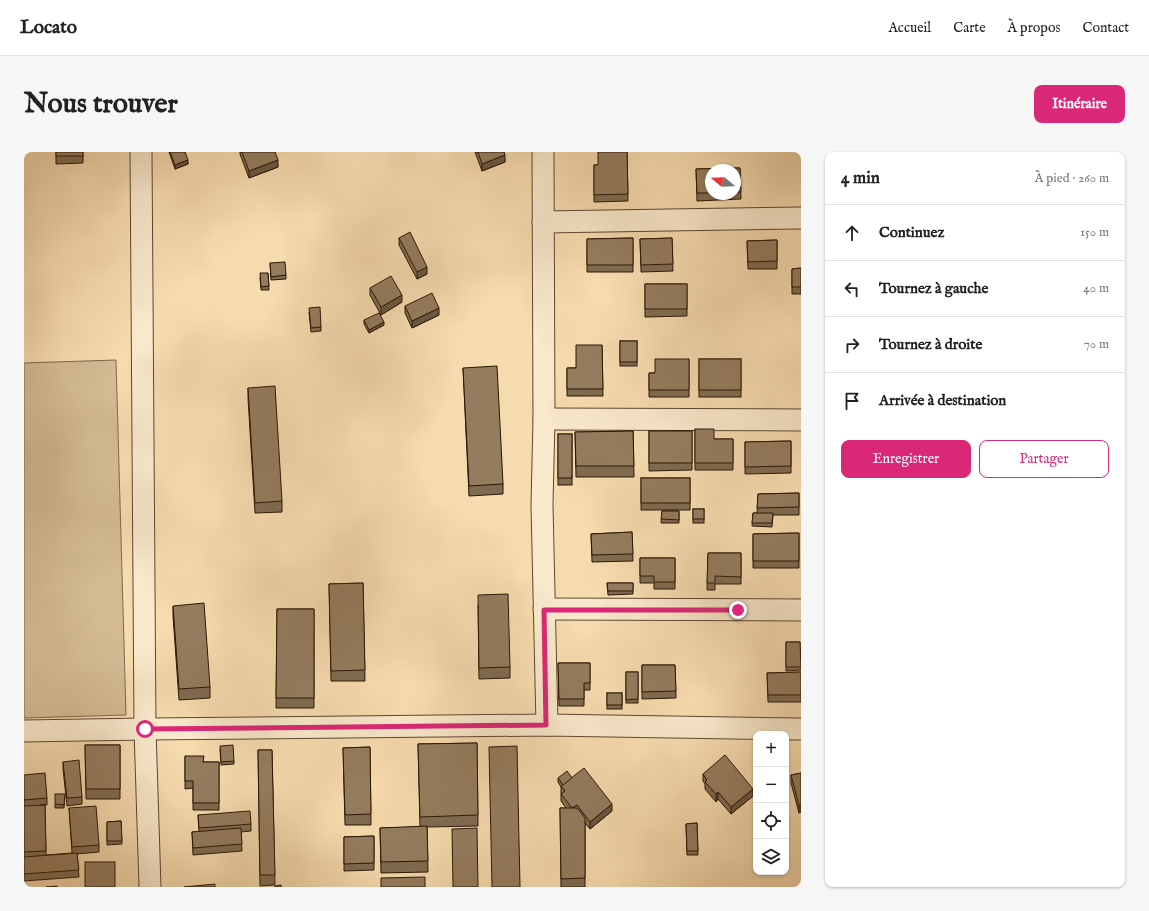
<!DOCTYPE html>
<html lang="fr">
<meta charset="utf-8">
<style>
body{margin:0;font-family:"IM FELL English",serif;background:#f6f6f6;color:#222}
.controls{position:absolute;right:12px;bottom:12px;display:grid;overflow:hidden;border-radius:8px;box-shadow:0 1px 3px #0004}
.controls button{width:36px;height:36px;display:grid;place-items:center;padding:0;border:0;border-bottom:1px solid #e0e0e0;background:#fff;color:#222;font:20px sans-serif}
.compass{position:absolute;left:681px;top:12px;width:36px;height:36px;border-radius:50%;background:#fff;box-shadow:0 1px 3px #0004;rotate:289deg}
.stop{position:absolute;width:12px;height:12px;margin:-9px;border:3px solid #db2777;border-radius:50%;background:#fff}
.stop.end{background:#db2777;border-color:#fff;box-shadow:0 1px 4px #0008}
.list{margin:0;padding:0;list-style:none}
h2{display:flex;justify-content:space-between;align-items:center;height:52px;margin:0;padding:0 16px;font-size:17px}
h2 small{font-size:13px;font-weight:400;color:#767676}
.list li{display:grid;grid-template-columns:26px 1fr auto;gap:12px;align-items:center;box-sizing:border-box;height:56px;padding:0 16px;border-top:1px solid #e0e0e0}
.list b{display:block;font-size:15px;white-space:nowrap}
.list em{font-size:13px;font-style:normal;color:#767676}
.actions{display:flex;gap:8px;padding:12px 16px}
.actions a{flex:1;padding:9px 0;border:1px solid #db2777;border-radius:8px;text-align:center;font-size:14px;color:#db2777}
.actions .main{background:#db2777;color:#fff}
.icon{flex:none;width:22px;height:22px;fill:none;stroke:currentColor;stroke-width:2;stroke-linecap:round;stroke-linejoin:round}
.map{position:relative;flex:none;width:777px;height:735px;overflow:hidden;border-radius:8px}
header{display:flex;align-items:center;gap:24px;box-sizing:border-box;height:56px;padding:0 20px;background:#fff;border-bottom:1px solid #e0e0e0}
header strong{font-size:19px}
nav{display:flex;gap:22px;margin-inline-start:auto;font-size:14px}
.intro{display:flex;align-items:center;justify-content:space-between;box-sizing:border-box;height:96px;padding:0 24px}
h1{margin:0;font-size:28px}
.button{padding:10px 18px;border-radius:8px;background:#db2777;color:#fff;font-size:14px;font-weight:700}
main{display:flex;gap:24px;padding:0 24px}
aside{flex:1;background:#fff;border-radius:8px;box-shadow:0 1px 3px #0004}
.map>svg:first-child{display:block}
</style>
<header>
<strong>Locato</strong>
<nav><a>Accueil</a><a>Carte</a><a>À propos</a><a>Contact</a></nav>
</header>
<div class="intro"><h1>Nous trouver</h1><a class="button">Itinéraire</a></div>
<main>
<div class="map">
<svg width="777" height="735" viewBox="0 0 777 735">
<rect width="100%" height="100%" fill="#f6dbaf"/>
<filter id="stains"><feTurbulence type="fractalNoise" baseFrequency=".005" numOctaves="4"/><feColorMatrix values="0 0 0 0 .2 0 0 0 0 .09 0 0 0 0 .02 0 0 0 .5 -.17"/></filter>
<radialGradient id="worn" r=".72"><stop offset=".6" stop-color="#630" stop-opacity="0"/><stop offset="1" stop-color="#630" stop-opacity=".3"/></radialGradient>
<polygon fill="#d3ba92" stroke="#7e684c" points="92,208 102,563 0,566 0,211"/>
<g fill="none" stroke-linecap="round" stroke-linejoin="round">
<g stroke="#5d4730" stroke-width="23">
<g id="minor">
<polyline points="117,0 121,577 126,735"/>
<polyline points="519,0 520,267 518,353 523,573"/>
<polyline points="519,70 777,66"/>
<polyline points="520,267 777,268"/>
<polyline points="520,457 777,458"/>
<polyline points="0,579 121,577 523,573 777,577"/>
</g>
</g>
<use href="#minor" stroke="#f9e8cb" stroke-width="21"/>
</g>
<g fill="#7f6b51" stroke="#2a1606" fill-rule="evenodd">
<polygon points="32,0 59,0 59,11 32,12"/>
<polygon points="145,0 161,0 164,12 151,17"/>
<polygon points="216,0 251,0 254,15 225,26 216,2"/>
<polygon points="451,0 480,0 481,10 458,19"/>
<polygon points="603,0 604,49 570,50 570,13 574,13"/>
<path d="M716 16 717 47 673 49 672 17ZM687 18H711V42H687Z"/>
<polygon points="375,86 403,122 393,127 375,93"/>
<polygon points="609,86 609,120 563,120 563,87"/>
<polygon points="648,86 649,119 617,120 616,87"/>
<polygon points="753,88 753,117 724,117 723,89"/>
<polygon points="246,111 262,123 262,127 247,128"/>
<polygon points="777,116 777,142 768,142 768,117"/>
<polygon points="244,121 245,138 237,138 236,125"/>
<polygon points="621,132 663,132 663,164 621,165"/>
<polygon points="346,136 378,150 357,163 346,143"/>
<polygon points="381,154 415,163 388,176 381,161"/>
<polygon points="285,160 297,175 297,179 287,180"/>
<polygon points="340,168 360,173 345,181 340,172"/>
<rect x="596" y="189" width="17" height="25"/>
<polygon points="578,193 579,244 543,244 543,216 552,216"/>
<polygon points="665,207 665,245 625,245 625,221 631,221"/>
<rect x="675" y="207" width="42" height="38"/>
<polygon points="439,216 479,332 479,342 445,344"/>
<polygon points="224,236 258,349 258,360 231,361 224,246"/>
<polygon points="671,277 690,287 709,287 709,318 671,318"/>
<polygon points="609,279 610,325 552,325 551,280"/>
<polygon points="625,279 668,279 668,318 625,319"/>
<rect x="534" y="282" width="14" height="51"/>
<polygon points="767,289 767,321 721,322 721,290"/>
<rect x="617" y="326" width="49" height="32"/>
<polygon points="775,341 775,363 749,363 748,375 728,374 729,361 733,361 734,342"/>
<rect x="669" y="357" width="11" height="14"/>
<polygon points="638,359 655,359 655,371 637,371"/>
<polygon points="608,380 609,409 568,410 567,382"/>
<polygon points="775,381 775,416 729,416 729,382"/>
<polygon points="684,401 717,401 717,432 691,432 691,438 683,438"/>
<polygon points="616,406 651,406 651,437 630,437 630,431 616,431"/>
<polygon points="339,431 341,529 307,529 305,432"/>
<polygon points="583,431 609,431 609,442 584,443"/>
<polygon points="454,453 486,515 486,526 455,527"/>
<polygon points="149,454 186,535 186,546 155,548 149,464"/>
<polygon points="253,457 290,457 290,556 252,556"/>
<polygon points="762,490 776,490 777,518 762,519"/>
<polygon points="534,511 566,511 566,538 560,538 560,554 535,554"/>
<polygon points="618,513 651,513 652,546 618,547"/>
<rect x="602" y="520" width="12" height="31"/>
<polygon points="777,520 777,550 744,550 743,521"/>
<rect x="583" y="541" width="15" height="16"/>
<polygon points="453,591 454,674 403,675 404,720 357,721 356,676 396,675 394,592"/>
<polygon points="61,593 96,593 96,647 62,647"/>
<polygon points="346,595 347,673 321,673 319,596"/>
<polygon points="196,597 210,609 210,612 197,613"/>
<polygon points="234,598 248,598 251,733 236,734"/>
<polygon points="161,604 180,610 195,610 195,658 169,658 169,636 161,637"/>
<polygon points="39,610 58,645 58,652 43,654 39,617"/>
<polygon points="777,621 775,661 767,631 767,623"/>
<polygon points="679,622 729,644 707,662 694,647 692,650 681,637 681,632 679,629"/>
<polygon points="0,623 23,646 23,653 16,653 21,653 22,703 48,701 45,656 75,693 75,700 53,702 55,725 0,729"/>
<polygon points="534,626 548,626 588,659 566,677 561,671 561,735 537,735 536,656 542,656 537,649 537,635 534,630"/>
<polygon points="41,642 40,656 31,656 31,652"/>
<polygon points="174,663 227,672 227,679 217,680 218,699 169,703 168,680 175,680"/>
<polygon points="97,669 98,692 83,693 83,670"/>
<polygon points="673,671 674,703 663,703 662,672"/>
<polygon points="350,684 350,718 320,719 320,685"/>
</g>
<g fill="#685742" stroke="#2a1606">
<polygon points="481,3 481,10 458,19 458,12"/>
<polygon points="164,8 164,12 151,17 151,13"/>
<polygon points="254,8 254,15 225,26 225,19"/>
<polygon points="403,115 403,122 393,127 393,120"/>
<polygon points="378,143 378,150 357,163 357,155"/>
<polygon points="415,156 415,163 388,176 388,169"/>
<polygon points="360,170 360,173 345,181 345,178"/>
<polygon points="729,637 729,644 707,662 707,655"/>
<polygon points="694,640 694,647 692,650 692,642"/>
<polygon points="588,652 588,659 566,677 566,670"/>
<polygon points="775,653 777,653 777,660 775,661"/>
</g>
<g fill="#947c5e" stroke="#2a1606">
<rect x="32" y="0" width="27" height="4"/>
<polygon points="146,0 161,0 164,8 151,13"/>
<polygon points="218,0 251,0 254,8 225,19"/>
<polygon points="454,0 480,0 481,3 458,12"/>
<polygon points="574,0 603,0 604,42 570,43 570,13 574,13"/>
<polygon points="716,16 717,40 711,40 711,18 687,18 687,41 673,41 672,17"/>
<polygon points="386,80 403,115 393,120 375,86"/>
<polygon points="609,86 609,113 563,113 563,87"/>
<polygon points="648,86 649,112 617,113 616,87"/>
<polygon points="753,88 753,109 724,110 723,89"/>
<polygon points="261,110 262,123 247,125 246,111"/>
<polygon points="777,116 777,135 768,135 768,117"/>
<polygon points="236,121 244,121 245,134 237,135"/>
<polygon points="367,124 378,143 357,155 346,136"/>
<rect x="621" y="132" width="42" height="25"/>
<polygon points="408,141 415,156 388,169 381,154"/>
<polygon points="296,155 297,175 287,176 285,156"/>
<polygon points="355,161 360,170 345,178 340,168"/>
<rect x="596" y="189" width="17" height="21"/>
<polygon points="552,193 578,193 579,237 543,237 543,216 552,216"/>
<polygon points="631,207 665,207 665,238 625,238 625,221 631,221"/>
<rect x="675" y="207" width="42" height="31"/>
<polygon points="473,214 479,332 445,334 439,216"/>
<polygon points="251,234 258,349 231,351 224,236"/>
<polygon points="671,277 690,277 690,287 709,287 709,311 671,311"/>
<polygon points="609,279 610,314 552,314 551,280"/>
<rect x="625" y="279" width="43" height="32"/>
<rect x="534" y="282" width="14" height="44"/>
<polygon points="767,289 767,314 721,315 721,290"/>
<rect x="617" y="326" width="49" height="25"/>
<polygon points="775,341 775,355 733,356 734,342"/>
<rect x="669" y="357" width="11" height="10"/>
<polygon points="638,359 655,359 655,368 637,367"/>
<polygon points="729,361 749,361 748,371 728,371"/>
<polygon points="608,380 609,402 568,403 567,382"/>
<polygon points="775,381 775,409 729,409 729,382"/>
<polygon points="684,401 717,401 717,425 691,424 691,431 683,431"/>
<polygon points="616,406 651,406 651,430 630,430 630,424 616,424"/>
<polygon points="339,431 341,518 307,519 305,432"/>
<polygon points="583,431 609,431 609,439 584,439"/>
<polygon points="484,442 486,515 455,516 454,443"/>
<polygon points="180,451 186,535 155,537 149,454"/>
<polygon points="253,457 290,457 290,546 252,546"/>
<polygon points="762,490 776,490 777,515 762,515"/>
<polygon points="534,511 566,511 566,531 560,531 560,547 535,547"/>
<polygon points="618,513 651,513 652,539 618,540"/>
<polygon points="602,520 614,520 614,547 602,548"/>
<polygon points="777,520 777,543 744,543 743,521"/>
<rect x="583" y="541" width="15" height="12"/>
<polygon points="453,591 454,663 396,665 394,592"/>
<polygon points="61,593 96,593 96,637 62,637"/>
<polygon points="209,593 210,609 197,610 196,594"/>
<polygon points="493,594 496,735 468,735 465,595"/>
<polygon points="346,595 347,662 321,663 319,596"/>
<polygon points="234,598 248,598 251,723 236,723"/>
<polygon points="701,603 729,637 707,655 694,640 692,642 681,630 683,628 679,622"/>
<polygon points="161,604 180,604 179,610 195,610 195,651 169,651 169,629 161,629"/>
<polygon points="55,608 58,645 43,646 39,610"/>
<polygon points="560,616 588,652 566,670 553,653 548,656 537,642 541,639 537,634"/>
<polygon points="543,619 548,626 539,633 534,626"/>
<polygon points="21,621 23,646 0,648 0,623"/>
<polygon points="777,621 777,653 775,653 767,623"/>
<polygon points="31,642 41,642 40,653 31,652"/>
<polygon points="21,653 22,699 0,700 0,654"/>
<polygon points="72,654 75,693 48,695 45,656"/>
<polygon points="536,656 553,656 561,666 561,726 537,727"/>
<polygon points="226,659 227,672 175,676 174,663"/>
<polygon points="97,669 98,689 83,689 83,670"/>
<polygon points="673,671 674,699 663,699 662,672"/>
<polygon points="403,674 404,709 357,710 356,676"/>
<polygon points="217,676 218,692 169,696 168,680"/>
<polygon points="453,676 454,735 429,735 428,677"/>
<polygon points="350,684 350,711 320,712 320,685"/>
<polygon points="53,701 55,718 0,722 0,705"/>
<rect x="61" y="710" width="30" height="25"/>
<polygon points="401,725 401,735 357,735 357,726"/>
<polygon points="191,732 191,735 160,735"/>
<polygon points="257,733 257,735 251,735 251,734"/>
<polygon points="33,734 33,735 22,735"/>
</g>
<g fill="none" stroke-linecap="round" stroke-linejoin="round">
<polyline stroke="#db2777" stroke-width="5" points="121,577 522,573 520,458 714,458"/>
</g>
<rect width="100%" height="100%" filter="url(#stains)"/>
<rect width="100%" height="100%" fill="url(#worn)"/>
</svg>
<div class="controls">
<button>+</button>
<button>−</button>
<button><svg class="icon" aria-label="locate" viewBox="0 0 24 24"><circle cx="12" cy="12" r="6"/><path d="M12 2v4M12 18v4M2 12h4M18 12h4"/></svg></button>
<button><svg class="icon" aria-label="layers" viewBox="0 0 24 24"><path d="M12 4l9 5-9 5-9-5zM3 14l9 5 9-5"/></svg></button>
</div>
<svg class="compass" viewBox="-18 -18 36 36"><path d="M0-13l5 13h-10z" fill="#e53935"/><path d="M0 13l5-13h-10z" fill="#767676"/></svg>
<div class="stop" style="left:121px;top:577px"></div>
<div class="stop end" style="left:714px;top:458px"></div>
</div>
<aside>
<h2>4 min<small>À pied · 260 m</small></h2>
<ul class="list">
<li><svg class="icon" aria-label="ahead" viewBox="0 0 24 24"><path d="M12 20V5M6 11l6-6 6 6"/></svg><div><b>Continuez</b></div><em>150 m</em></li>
<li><svg class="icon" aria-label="left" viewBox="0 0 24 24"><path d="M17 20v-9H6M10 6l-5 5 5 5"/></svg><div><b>Tournez à gauche</b></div><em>40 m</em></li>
<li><svg class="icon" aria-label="right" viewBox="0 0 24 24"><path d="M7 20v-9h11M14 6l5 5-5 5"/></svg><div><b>Tournez à droite</b></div><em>70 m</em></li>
<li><svg class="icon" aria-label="arrive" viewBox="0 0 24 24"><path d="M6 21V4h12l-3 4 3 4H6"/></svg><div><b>Arrivée à destination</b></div></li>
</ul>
<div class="actions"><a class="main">Enregistrer</a><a>Partager</a></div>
</aside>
</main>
